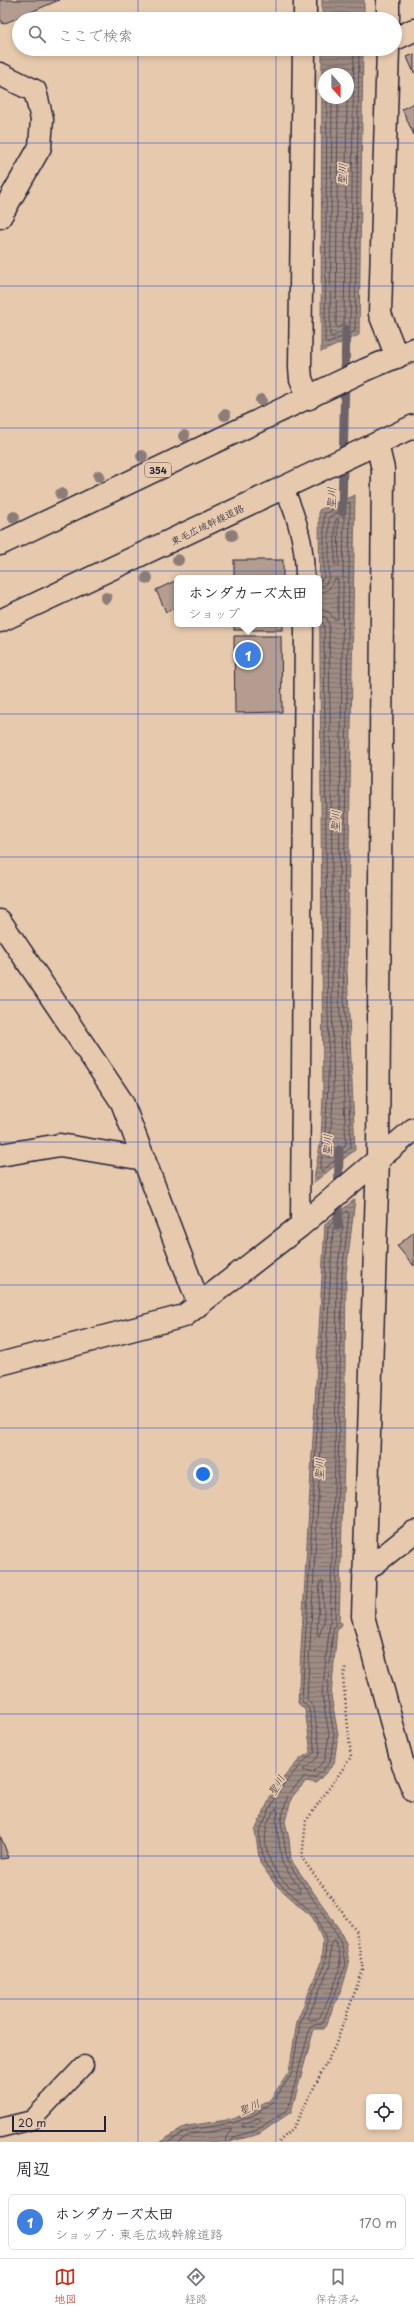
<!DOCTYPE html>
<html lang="ja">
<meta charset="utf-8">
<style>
body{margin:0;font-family:"Playpen Sans","Klee One",sans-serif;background:#f2f2f3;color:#2b2b33}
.controls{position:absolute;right:12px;bottom:12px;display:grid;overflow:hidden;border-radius:6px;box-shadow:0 2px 6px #0003}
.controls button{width:36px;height:36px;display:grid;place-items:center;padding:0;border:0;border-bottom:1px solid #e1e1e2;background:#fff;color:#2b2b33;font:20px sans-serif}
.compass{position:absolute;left:318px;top:68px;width:36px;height:36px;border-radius:50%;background:#fff;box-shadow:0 2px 6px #0003;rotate:159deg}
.scale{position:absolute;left:12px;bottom:10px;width:94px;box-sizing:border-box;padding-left:4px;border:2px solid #22223b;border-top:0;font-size:11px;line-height:14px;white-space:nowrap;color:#22223b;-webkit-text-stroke:3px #e7caae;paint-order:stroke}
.you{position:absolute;left:203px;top:1474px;width:14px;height:14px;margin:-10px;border:3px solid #fff;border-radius:50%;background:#1a73e8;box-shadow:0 0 0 6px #1a73e833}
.badge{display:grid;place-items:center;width:26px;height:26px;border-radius:50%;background:#c8321e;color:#fff;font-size:13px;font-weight:700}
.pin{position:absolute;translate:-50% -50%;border:2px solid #fff;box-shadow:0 1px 4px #0006}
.popup{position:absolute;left:174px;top:575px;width:148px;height:52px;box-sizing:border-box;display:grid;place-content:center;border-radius:6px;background:#fff;filter:drop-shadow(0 1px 3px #0005);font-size:13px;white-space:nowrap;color:#7c7c81}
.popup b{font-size:15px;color:#2b2b33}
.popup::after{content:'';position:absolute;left:50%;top:100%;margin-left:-8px;border:8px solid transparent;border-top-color:#fff}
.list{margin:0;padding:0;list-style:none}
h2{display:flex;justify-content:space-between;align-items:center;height:52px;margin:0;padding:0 16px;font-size:17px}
h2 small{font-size:13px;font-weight:400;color:#7c7c81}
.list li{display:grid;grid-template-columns:26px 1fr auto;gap:12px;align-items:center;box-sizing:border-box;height:56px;margin:0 8px 8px;padding:0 8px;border:1px solid #e1e1e2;border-radius:6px}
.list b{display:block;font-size:15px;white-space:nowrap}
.list p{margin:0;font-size:13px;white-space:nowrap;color:#7c7c81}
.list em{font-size:13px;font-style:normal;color:#7c7c81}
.icon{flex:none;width:22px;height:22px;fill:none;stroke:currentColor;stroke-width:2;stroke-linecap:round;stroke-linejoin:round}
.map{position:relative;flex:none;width:414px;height:2142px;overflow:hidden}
.search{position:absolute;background:#fff;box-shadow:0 2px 6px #0003;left:12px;right:12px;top:12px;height:44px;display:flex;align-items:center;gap:10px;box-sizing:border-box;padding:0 14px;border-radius:22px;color:#7c7c81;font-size:15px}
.sheet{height:116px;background:#fff}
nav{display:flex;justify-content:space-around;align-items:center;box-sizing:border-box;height:56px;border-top:1px solid #e1e1e2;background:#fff;font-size:11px;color:#7c7c81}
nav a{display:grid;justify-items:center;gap:2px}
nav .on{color:#c8321e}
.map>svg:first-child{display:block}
</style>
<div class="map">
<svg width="414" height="2142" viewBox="0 0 414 2142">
<defs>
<pattern id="water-rules" width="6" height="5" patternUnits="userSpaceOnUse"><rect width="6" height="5" fill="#9e8c84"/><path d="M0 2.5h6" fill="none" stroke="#80726d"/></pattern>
</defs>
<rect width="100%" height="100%" fill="#e7caae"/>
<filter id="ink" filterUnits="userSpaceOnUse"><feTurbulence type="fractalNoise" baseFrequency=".025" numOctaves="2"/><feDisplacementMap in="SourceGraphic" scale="8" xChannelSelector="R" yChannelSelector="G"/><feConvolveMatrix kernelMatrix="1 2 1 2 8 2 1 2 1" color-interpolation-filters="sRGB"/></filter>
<g filter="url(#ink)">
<g fill="url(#water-rules)" stroke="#6c6267" fill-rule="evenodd">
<rect x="322" y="0" width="42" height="19"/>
<path d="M322 49H363L359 335 321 352ZM324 74H348V98H324Z"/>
<polygon points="355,495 347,970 355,1150 313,1183 321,1140 323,1097 319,510"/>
<polygon points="355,1199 346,1274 344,1460 339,1622 342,1623 341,1627 337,1630 331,1696 338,1734 334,1764 316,1783 306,1781 292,1797 285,1821 289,1839 291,1860 339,1929 346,1944 349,1964 343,1985 324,2029 314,2029 291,2112 259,2134 229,2142 160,2142 187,2126 233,2119 254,2110 270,2100 289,2072 297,2022 321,1962 323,1941 313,1918 275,1884 260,1863 255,1831 275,1787 300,1759 311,1752 305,1710 298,1703 325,1224"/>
</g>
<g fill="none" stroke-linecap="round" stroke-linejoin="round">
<g stroke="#544c58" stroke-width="1">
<polyline points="327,98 325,342 327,344 355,331 359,49"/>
<polyline points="332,98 330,335 332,337 350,328 354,49"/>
<polyline points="338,98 336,326 338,328 344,324 347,98"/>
<polygon points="338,519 339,565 337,567 335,565 335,521"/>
<path d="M319 582 324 577V514L350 502 343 970 351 1147 322 1171 320 1168C332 1101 328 1020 327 951 326 842 325 734 324 625L319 620"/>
<path d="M319 587 325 585 329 578V517L344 510 338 970 346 1145 329 1158 327 1156C337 1102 332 1043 332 987 333 867 330 746 329 625L327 618 319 615"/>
<polyline points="319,593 328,590 335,579 338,579 338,619 335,620 329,612 319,609"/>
<polygon points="341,1223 343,1225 337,1274 335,1460 330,1623 322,1695 329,1734 325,1760 312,1773 303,1770 317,1758 320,1752 314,1708 307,1699 333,1229"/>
<polygon points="323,1581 324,1622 319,1636 317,1634 320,1582"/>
<path d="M276 1809 278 1811 276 1821 282 1863 300 1889 299 1892C270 1879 253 1834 276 1809Z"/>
<path d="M334 1941C351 1962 328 1999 319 2019L310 2020 308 2018 330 1965 331 1943Z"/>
<polygon points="259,2118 261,2121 255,2125 242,2127 242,2125"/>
<polyline points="168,2142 189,2130 233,2123 256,2114 273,2102 292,2073 300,2023 325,1963 326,1940 316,1916 278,1882 264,1862 259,1832 279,1790 303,1762 315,1752 309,1709 302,1701 328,1227 347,1211 349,1214 342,1274 335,1625 333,1630 327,1695 334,1735 330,1762 315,1778 303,1778 288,1795 281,1820 287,1861 335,1931 342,1946 345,1964 339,1984 322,2024 314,2025 310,2028 288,2109 257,2130 234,2137 231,2142"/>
<polyline points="178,2142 191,2134 231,2129 232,2131 227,2137 226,2142"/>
</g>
<g stroke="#6c6267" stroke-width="9">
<polyline points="342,512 346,329"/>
<polyline points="338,1226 339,1150"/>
</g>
</g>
<g fill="#b49d90" stroke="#22223b">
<polygon points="0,0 59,0 3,24 0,18"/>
<polygon points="414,54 414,73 407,57"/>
<polygon points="414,103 414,135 402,109"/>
<rect x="234" y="560" width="49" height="18"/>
<polygon points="177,580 177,607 166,612 156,590"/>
<rect x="234" y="624" width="49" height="6"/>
<polygon points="234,636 281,636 282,712 235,713"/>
<polygon points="414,1232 414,1266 397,1246"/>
<polygon points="0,1835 9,1858 0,1859"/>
</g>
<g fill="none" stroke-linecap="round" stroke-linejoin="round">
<g stroke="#22223b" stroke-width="21">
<g id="lane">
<path d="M283 487C298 517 305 545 305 578"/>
<polyline points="300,1226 304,624"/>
<polyline points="0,2128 32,2120 84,2065"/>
</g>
</g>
<g stroke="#22223b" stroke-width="25">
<g id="street">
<polyline points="388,0 388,19"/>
<polyline points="305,19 305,0"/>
<polyline points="395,39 414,30"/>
<polyline points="304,49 300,368 301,379 309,398"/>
<polyline points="388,49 380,314 397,357"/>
<polyline points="0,74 35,91 42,119 40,147 0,217"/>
<polyline points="377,444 383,469 378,1158 363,1616 403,1765 414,1791"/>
<polyline points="0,921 122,1102 199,1304"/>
<polyline points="0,1155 60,1145 144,1159"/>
<polyline points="0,1364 184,1316 300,1226 414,1129"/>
<polyline points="364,1572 414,1532"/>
</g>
</g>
<g stroke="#22223b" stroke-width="25">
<g id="highway">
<polyline points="0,544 365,370 414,349"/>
<polyline points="0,621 414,426"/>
</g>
</g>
<polyline stroke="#22223b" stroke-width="2.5" stroke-dasharray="1 3" stroke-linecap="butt" points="279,2142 294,2127 335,2046 363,1970 356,1931 302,1858 306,1821 351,1757 343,1678 346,1666"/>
<use href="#lane" stroke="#e7caae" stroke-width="18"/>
<use href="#street" stroke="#e7caae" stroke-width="22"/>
<use href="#highway" stroke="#e7caae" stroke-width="22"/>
</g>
<g fill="#8d7d79">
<circle cx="261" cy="400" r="6"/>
<circle cx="225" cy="415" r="6"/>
<circle cx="184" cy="436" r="6"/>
<circle cx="142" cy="456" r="6"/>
<circle cx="99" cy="476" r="6"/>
<circle cx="61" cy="494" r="6"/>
<circle cx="14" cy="517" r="6"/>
<circle cx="232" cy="535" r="6"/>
<circle cx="178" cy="560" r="6"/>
<circle cx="147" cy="578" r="6"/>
<circle cx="106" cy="598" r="6"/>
</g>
</g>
<path fill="none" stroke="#1d4ed8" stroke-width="1" stroke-opacity="0.55" d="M138 0V19M276 0V19M138 49V2142M276 49V2142M0 143H414M0 286H414M0 428H414M0 571H414M0 714H414M0 857H414M0 1000H414M0 1142H414M0 1285H414M0 1428H414M0 1571H414M0 1714H414M0 1856H414M0 1999H414"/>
<g text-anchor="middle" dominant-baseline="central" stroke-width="3.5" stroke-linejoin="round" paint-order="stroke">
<rect fill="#e7caae" stroke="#5d545e" stroke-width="1" x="145" y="463" width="26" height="14" rx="3"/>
<g font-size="9" font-weight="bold" fill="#22223b">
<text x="158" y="470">354</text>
</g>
<g font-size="10" fill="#22223b" stroke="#e7caae">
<text transform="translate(207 524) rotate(-26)">東毛広域幹線道路</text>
</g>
<g font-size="11" font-style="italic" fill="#413c4d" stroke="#e7caae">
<text transform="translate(342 174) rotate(-88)">聖川</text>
<text transform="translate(331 498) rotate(-89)">聖川</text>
<text transform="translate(335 821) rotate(-89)">聖川</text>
<text transform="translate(327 1145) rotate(-89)">聖川</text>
<text transform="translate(319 1469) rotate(-89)">聖川</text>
<text transform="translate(276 1785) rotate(-61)">聖川</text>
<text transform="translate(249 2107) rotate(-25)">聖川</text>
</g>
</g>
</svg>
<div class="controls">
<button><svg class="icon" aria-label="locate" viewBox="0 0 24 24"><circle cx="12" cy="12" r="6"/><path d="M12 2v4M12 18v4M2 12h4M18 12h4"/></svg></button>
</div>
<svg class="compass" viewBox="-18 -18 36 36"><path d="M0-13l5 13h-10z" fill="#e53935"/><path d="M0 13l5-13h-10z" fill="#7c7c81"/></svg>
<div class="scale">20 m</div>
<div class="you"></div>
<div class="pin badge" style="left:248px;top:655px;background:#3f7fe0">1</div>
<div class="popup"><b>ホンダカーズ太田</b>ショップ</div>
<div class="search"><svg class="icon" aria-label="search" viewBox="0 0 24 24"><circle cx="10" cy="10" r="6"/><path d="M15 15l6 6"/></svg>ここで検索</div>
</div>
<section class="sheet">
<h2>周辺<small></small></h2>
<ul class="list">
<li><span class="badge" style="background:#3f7fe0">1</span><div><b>ホンダカーズ太田</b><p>ショップ · 東毛広域幹線道路</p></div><em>170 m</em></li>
</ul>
</section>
<nav>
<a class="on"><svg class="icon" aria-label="map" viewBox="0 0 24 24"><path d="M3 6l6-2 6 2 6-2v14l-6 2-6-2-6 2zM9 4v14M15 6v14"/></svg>地図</a>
<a><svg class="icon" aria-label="directions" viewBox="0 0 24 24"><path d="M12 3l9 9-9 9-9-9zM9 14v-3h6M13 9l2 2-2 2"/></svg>経路</a>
<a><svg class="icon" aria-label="saved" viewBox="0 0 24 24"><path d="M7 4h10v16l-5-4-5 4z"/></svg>保存済み</a>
</nav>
